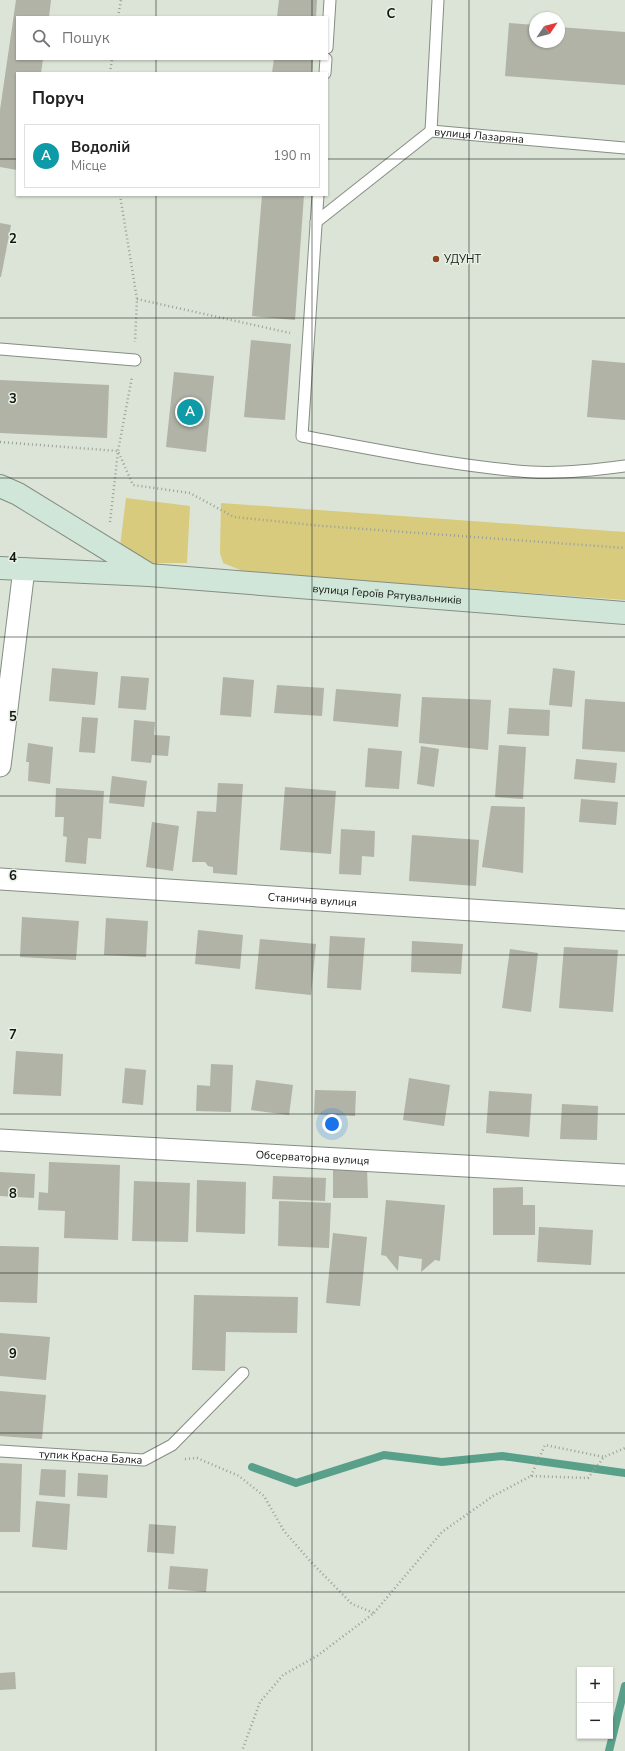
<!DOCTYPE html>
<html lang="uk">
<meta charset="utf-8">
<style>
body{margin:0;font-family:"Nunito Sans",sans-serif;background:#f2f2f2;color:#222}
.controls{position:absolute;right:12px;bottom:12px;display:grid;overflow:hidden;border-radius:0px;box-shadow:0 1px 3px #0004}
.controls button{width:36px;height:36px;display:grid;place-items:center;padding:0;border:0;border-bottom:1px solid #e0e0e0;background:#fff;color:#222;font:20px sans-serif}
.compass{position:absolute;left:529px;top:12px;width:36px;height:36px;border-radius:50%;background:#fff;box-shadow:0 1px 3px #0004;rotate:55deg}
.you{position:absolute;left:332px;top:1124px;width:14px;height:14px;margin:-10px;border:3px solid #fff;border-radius:50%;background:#1a73e8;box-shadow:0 0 0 6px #1a73e833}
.badge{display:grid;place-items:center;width:26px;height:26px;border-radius:50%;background:#db2777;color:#fff;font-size:13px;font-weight:700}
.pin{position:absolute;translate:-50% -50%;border:2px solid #fff;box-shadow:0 1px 4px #0006}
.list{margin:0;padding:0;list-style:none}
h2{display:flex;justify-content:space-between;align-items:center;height:52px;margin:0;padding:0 16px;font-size:17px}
h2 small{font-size:13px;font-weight:400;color:#767676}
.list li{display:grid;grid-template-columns:26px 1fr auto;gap:12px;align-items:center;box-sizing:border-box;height:64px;margin:0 8px 8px;padding:0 8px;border:1px solid #e0e0e0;border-radius:0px}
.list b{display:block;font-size:15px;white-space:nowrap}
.list p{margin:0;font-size:13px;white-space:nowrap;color:#767676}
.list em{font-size:13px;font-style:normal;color:#767676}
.icon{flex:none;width:22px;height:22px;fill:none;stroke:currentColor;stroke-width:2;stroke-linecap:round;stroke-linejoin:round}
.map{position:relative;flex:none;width:625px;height:1751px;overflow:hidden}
.search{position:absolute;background:#fff;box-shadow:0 1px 3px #0004;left:16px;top:16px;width:312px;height:44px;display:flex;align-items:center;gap:10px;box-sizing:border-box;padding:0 14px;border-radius:0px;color:#767676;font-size:15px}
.panel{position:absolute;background:#fff;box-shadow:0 1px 3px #0004;left:16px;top:72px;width:312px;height:124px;border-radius:0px}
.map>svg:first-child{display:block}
</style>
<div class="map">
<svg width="625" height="1751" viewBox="0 0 625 1751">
<rect width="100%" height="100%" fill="#dbe4d7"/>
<g fill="#d8cb7e">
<polygon points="126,498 190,506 187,563 148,563 120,546"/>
<polygon points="221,503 625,532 625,600 245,572 223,563 220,553"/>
</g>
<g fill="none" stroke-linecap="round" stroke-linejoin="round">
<g stroke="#59a08b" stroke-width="8">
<polyline points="252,1467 296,1483 384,1455 442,1462 502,1456 625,1473"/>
<polyline points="609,1751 625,1686"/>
</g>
</g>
<g fill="#b0b3a6">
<polygon points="16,0 51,0 49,17 17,17 17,59 43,59 41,73 17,73 17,170 0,167 0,110"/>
<polygon points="279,0 317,0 316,17 277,17"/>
<polygon points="509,23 535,25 535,42 559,42 559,27 625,32 625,85 505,76"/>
<polygon points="274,59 313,59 312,73 272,73"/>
<polygon points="262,195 304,195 295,320 252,316"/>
<polygon points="0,223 11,225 1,277 0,277"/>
<polygon points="251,340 291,344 285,420 244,417"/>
<polygon points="592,360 625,363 625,420 587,417"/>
<polygon points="174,372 214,376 206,452 166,447"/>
<polygon points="0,380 109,385 107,438 0,433"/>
<polygon points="52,668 98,672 95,705 49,701"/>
<polygon points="553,668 575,671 572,707 549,705"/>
<polygon points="121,676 149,678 146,710 118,708"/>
<polygon points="223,677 254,680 251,717 220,715"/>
<polygon points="277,685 324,688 322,716 274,713"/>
<polygon points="336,689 401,694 398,727 333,721"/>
<polygon points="422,697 491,700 488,750 419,743"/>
<polygon points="585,699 625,702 625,752 582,749"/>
<polygon points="509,708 550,710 549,736 507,734"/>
<polygon points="82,717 98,718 95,753 79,752"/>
<polygon points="134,720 155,722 154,735 170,736 168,756 152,755 151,763 131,761"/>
<polygon points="28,743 53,747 50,784 28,781 29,762 26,762"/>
<polygon points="499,745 526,747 523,799 495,797"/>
<polygon points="421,746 439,749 434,787 417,784"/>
<polygon points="368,748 402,751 399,789 365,787"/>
<polygon points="576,759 617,763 615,783 574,779"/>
<polygon points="112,776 147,781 144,807 109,803"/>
<polygon points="218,783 243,784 237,875 213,873 213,867 208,866 205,862 192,862 197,811 216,812"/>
<polygon points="285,787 336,791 331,854 280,850"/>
<polygon points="56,788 104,791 101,839 88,838 86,864 65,862 67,837 63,836 64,817 55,817"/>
<polygon points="581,799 618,802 616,825 579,822"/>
<polygon points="491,806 525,807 523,873 482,867"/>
<polygon points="152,822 179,826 173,871 146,867"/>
<polygon points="341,829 375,831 374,857 362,856 361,875 339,874"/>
<polygon points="412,835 479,840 476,886 409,881"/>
<polygon points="22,917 79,921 76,960 20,957"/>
<polygon points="106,918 148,921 146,957 104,955"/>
<polygon points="198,930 243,935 240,969 195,964"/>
<polygon points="330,936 365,938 361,990 327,988"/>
<polygon points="260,939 316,944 311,995 255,989"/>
<polygon points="412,941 463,944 461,974 411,972"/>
<polygon points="564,947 618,950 613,1012 559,1008"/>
<polygon points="510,949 538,953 531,1012 502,1008"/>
<polygon points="16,1051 63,1054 61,1096 13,1094"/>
<polygon points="211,1064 233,1065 231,1112 196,1111 197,1085 210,1086"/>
<polygon points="125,1068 146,1070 143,1105 122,1103"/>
<polygon points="409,1078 450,1085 444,1126 403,1120"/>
<polygon points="256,1080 293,1085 289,1115 251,1110"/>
<polygon points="315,1090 356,1091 355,1116 314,1114"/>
<polygon points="489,1091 532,1094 529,1137 486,1133"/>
<polygon points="562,1104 598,1106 597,1140 560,1139"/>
<polygon points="49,1162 120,1165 118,1240 64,1238 65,1211 38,1210 39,1192 48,1193"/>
<polygon points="333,1167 367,1167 368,1198 333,1198"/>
<polygon points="0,1172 35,1174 34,1198 0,1196"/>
<polygon points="273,1176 326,1178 325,1201 272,1199"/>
<polygon points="197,1180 246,1182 245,1234 196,1232"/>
<polygon points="134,1181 190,1183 188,1242 132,1241"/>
<polygon points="523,1187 523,1205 535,1205 535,1235 493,1235 493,1188"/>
<polygon points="386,1200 445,1205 440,1261 435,1260 421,1272 422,1259 399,1256 398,1271 386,1256 381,1255"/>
<polygon points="279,1201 331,1203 329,1248 278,1246"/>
<polygon points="539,1227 593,1230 591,1265 537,1262"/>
<polygon points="333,1233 367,1237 360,1306 326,1303"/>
<polygon points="0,1246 39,1247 37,1303 0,1302"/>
<polygon points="194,1295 298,1297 297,1333 226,1332 225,1371 192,1370"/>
<polygon points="0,1333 50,1337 46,1380 0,1376"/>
<polygon points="0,1391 46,1395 42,1439 0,1436"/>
<polygon points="0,1463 22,1464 20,1532 0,1532"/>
<polygon points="41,1469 66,1470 65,1497 39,1495"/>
<polygon points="78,1473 108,1475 107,1498 77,1496"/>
<polygon points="36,1501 70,1504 67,1550 32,1547"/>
<polygon points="149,1524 176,1526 174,1554 147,1552"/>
<polygon points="170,1566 208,1569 206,1592 168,1589"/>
<polygon points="15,1672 16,1689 0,1690 0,1673"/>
</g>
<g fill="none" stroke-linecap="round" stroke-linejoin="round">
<g stroke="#858e82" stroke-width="13">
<g id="lane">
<polyline points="327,48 330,0"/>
<polyline points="325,73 326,59"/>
<polyline points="431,131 438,0"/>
<path d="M318 195 302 436C378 450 454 466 531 472 560 474 596 470 625 466"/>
<path id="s1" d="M316 222 431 131 625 148"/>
<polyline points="0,349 135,360"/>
<path id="s2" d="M0 1451 144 1460 172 1445 243 1373"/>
</g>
</g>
<g stroke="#858e82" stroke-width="23">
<g id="street">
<polyline points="0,766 24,569"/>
<path id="s3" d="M0 879 625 920"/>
<path id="s4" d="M0 1140 625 1175"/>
</g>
</g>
<g stroke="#858e82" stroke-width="24">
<g id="secondary">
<polyline points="0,486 18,494 148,574"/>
<path id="s5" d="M0 568 149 575 625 613"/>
</g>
</g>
<g stroke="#99a096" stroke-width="2.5" stroke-dasharray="1 3" stroke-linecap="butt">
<polyline points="118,17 121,0"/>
<polyline points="110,73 112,59"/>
<polyline points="120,195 137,299 135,342"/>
<polyline points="137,299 290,333"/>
<polyline points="0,442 118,451 133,485 190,493 234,517 323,526 625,548"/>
<polyline points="110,522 118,451 132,377"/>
<polyline points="185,1459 197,1458 239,1476 264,1496 284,1531 311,1562 352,1604 374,1613 317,1656 283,1675 260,1702 242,1751"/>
<polyline points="531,1476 545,1445 604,1457"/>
<polyline points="374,1613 442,1532 493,1496 531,1476 588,1478 604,1457 625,1448"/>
</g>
<use href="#lane" stroke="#fff" stroke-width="11"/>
<use href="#street" stroke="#fff" stroke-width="21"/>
<use href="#secondary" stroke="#d0e6d8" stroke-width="22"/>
</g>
<path fill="none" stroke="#121511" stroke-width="1" stroke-opacity="0.55" d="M156 0V17M312 0V17M469 0V1751M156 59V73M312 59V73M0 159H17M327 159H625M156 195V1751M312 195V1751M0 318H625M0 478H625M0 637H625M0 796H625M0 955H625M0 1114H625M0 1273H625M0 1433H625M0 1592H625"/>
<circle fill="#8e4724" stroke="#e8f1e4" stroke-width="1.5" cx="436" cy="259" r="4"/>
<g text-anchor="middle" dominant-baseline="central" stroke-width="3" stroke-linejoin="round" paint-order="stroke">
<g font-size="11" fill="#121511" stroke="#e8f1e4">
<text stroke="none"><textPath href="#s1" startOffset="195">вулиця Лазаряна</textPath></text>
<text stroke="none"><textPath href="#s5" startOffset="388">вулиця Героїв Рятувальників</textPath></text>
<text stroke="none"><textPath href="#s3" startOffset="313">Станична вулиця</textPath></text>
<text stroke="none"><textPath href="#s4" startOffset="313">Обсерваторна вулиця</textPath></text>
<text stroke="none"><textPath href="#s2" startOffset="91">тупик Красна Балка</textPath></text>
</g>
<g font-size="11" fill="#121511" stroke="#e8f1e4" text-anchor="start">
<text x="444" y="259">УДУНТ</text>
</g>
</g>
<g font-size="13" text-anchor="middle" font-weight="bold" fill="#121511" stroke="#e8f1e4" stroke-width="3" stroke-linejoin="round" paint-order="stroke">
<text x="391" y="18">C</text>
<text x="13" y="243">2</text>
<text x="13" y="403">3</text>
<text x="13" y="562">4</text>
<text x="13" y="721">5</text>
<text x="13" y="880">6</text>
<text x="13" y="1039">7</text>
<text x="13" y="1198">8</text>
<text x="13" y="1358">9</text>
</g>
</svg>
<div class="controls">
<button>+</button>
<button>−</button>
</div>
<svg class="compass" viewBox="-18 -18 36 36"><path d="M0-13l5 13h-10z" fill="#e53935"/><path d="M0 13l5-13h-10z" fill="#767676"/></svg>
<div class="you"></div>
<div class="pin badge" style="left:190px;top:412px;background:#0f9aa8">A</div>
<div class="search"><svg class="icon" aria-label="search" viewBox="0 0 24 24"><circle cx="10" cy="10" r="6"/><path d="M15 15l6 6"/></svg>Пошук</div>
<section class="panel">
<h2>Поруч<small></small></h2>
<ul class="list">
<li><span class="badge" style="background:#0f9aa8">A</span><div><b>Водолій</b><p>Місце</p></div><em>190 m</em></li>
</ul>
</section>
</div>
